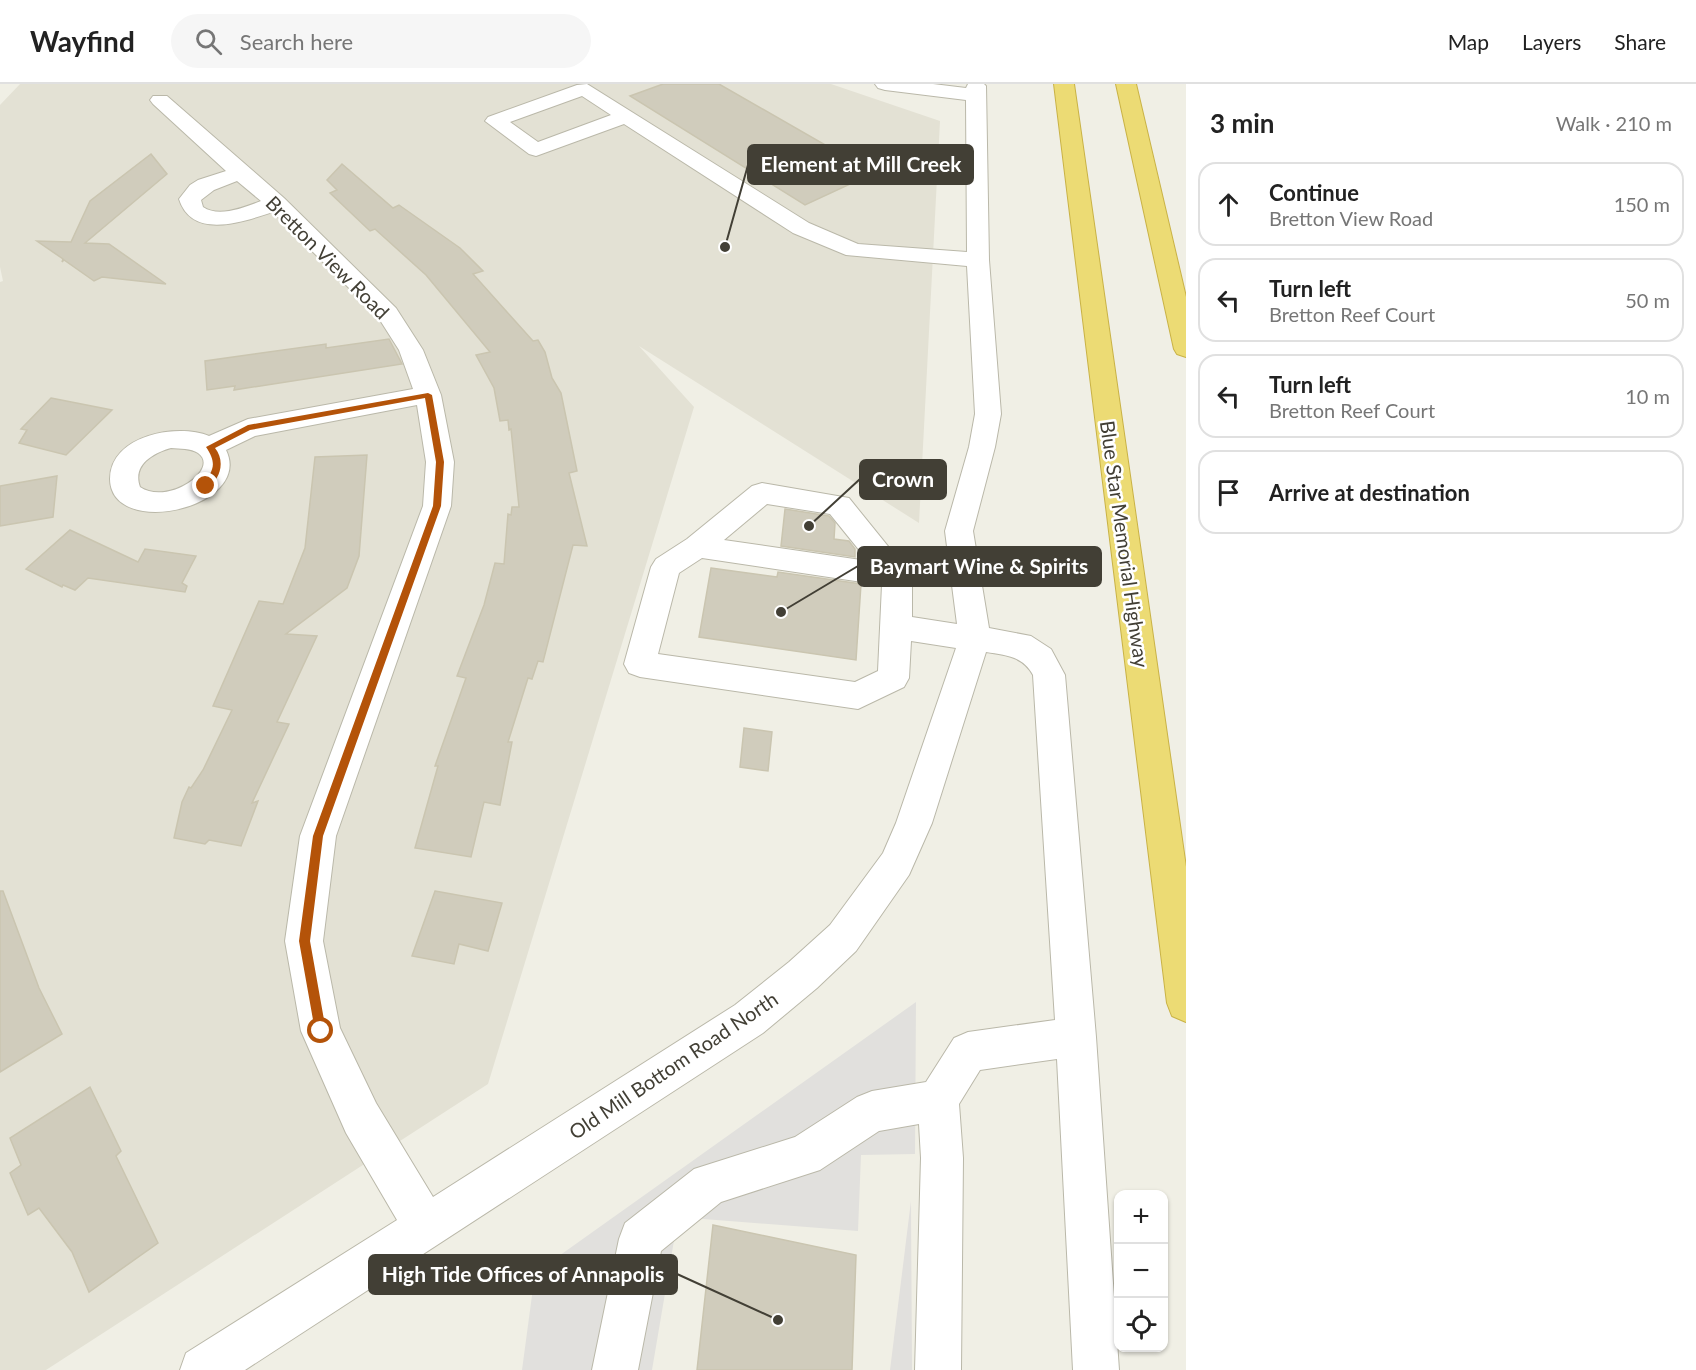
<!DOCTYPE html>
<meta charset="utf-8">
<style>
body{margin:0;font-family:Lato,sans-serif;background:#f6f6f6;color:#222}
.controls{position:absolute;right:18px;bottom:18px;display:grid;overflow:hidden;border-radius:12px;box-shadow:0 2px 4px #0004}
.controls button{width:54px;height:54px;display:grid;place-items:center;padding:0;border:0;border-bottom:2px solid #e0e0e0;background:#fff;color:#222;font:30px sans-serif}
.stop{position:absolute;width:18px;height:18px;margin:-14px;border:4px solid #b45309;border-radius:50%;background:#fff}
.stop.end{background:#b45309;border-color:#fff;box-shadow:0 2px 6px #0008}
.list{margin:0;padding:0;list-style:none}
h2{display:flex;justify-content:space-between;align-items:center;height:78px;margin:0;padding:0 24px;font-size:26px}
h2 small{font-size:20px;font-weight:400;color:#767676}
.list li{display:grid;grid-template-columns:39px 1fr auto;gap:18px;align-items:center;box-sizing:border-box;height:84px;margin:0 12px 12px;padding:0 12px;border:2px solid #e0e0e0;border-radius:18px}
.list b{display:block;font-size:22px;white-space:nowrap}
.list p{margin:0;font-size:20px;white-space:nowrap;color:#767676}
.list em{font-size:20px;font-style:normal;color:#767676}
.icon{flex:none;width:33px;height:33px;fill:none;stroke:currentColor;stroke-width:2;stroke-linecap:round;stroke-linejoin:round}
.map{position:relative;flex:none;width:1186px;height:1286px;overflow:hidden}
header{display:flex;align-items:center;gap:36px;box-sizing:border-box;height:84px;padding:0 30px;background:#fff;border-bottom:2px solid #e0e0e0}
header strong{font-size:28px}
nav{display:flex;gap:33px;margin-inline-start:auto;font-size:21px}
.search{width:420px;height:54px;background:#f6f6f6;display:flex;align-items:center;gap:15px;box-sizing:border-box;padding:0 21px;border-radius:33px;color:#767676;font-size:22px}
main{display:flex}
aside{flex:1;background:#fff}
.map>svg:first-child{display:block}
</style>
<header>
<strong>Wayfind</strong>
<div class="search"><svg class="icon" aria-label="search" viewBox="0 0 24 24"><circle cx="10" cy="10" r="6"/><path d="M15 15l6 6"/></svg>Search here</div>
<nav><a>Map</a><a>Layers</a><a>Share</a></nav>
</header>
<main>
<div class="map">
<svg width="1186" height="1286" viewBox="0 0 1186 1286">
<rect width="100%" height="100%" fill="#f0efe5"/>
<polygon fill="#e3e1d4" points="20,0 831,0 940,37 919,439 639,262 694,323 488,1000 46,1286 0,1286 0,198 3,197 0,183 0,21"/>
<g fill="#e1e0dd">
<polygon points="916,918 915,1070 861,1071 858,1147 678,1133 652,1286 522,1286 535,1189"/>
<polygon points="911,1117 912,1286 890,1286"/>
</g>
<g fill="#d0ccbc" stroke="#cac5b0" stroke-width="1.5">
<polygon points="663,0 719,0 874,89 805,121 630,12"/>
<polygon points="151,70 167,90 85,159 109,160 166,200 102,193 94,197 64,176 62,178 63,175 37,157 71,158 90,117"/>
<polygon points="342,80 393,124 399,121 460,164 483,187 473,190 533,257 538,256 545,268 552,294 561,309 577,387 569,389 587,462 573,461 543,578 538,577 532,595 528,594 508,658 512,658 500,721 484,718 471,773 415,764 438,682 435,682 466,594 457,592 484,521 495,479 504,480 508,430 511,431 512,423 519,423 511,345 509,346 508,336 500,337 494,304 476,271 490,268 426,191 375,145 370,147 330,109 337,106 327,96"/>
<polygon points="389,255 402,280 234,306 235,302 207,306 205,277 326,260 326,264"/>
<polygon points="51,314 112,326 66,371 19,359 27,346 21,345"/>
<polygon points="367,371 359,472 347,504 286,550 317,552 277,638 289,640 252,719 258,717 241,762 209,756 205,760 174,754 182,718 189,703 191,704 203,686 232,626 213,622 259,517 283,520 305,464 315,373"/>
<polygon points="57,392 53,433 0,442 0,402"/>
<polygon points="785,425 829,432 835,439 834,455 849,457 855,465 855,473 781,462"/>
<polygon points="70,446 138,478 145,465 196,472 182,499 187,502 185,508 88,494 75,506 63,501 62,503 26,485"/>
<polygon points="711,484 777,493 778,488 861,500 856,576 699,553"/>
<polygon points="744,644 772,648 768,687 740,683"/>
<polygon points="0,807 3,807 39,904 62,950 0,988"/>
<polygon points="435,807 502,819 488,867 459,860 454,880 412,872"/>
<polygon points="90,1003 121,1067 116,1072 158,1159 89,1208 72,1168 39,1124 28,1131 10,1089 21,1081 10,1054"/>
<polygon points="713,1141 856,1171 852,1286 697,1286"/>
</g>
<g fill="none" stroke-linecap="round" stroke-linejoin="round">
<g stroke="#bab8a9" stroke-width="2">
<path id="minor" d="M587 0 809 139 858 160 967 168 966 16 885 6 878 4 875 0H933L966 4 968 0H984L986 2 989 176 1001 330 995 363 973 447 989 544 1031 552 1051 565 1065 591 1096 953 1119 1286H1073L1057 975 980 986 959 1020 963 1074 961 1286H915L921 1074 919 1040 879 1047 820 1086 721 1118 661 1167 638 1286H592L619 1155 625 1139 694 1085 795 1053 857 1013 872 1007 926 998 954 954 968 948 1055 936 1033 591C1023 572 1005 571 986 568L932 739 909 791 856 867 817 904 763 949 245 1286H180L186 1269 397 1136 346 1049 301 947 285 857 300 752 423 422 426 378 417 321 255 352 226 366C254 424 111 456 110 395 110 351 178 339 209 352L248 335 413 305 399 266 378 233 273 128C242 138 192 156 179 115L190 101 198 96 226 87 153 20 150 16 153 12H167L284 114 396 224 423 266 441 311 454 378 451 422 336 752 323 857 340 944 376 1019 433 1113 735 921 789 878 830 841 883 769 896 739 956 564 911 557 909 594 904 603 858 625 640 593 629 589 624 580 651 483 656 475 687 455 752 402 762 399 849 414 912 492V533L957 540 945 447 969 363 975 330 967 182 846 171 793 149 624 40 536 72 529 70 485 37 488 33 577 1ZM582 12 611 31 538 58 510 38ZM237 97 261 117C245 123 219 134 203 123L201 116 214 106ZM171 364C180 365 191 364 198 369 221 385 168 422 140 403 132 381 153 369 171 364ZM767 420 830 430 868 477 724 456ZM702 474 882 501 878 587 855 598 658 570 679 489Z"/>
</g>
<g stroke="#c9b246" stroke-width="2">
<g id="highway">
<polygon points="1054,0 1074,0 1186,783 1186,938 1172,932 1167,919"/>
<polygon points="1116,0 1136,0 1186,213 1186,273 1177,270 1174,265"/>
</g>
</g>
<use href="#minor" fill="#fff" fill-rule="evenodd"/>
<use href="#highway" fill="#ecdb74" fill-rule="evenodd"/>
</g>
<path fill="#b45309" d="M428 309 432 311 444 378 441 422 323 752 310 857 326 947 321 953 315 947 299 857 313 752 433 422 436 378 425 314 250 346 215 364C226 378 220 396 206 405L201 402C213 387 218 381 206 363L248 341Z"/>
<g text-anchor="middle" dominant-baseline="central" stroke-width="5" stroke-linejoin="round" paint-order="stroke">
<g font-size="20" fill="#423f35" stroke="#fff">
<text transform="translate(328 173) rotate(45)">Bretton View Road</text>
<text transform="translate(1125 460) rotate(82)">Blue Star Memorial Highway</text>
<text transform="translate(673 981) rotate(-34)">Old Mill Bottom Road North</text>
</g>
</g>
<path fill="none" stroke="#423f35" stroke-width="2" d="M725 163L748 81M809 442L860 395M781 528L858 482M778 1236L677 1190"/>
<g fill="#423f35" stroke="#fff" stroke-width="2">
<circle cx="725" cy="163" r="6"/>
<circle cx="809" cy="442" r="6"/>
<circle cx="781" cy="528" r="6"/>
<circle cx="778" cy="1236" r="6"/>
</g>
<g fill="#423f35" stroke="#423f35" stroke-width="2">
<rect x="748" y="61" width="225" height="39" rx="6"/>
<rect x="860" y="376" width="86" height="39" rx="6"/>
<rect x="858" y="463" width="243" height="39" rx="6"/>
<rect x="369" y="1171" width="308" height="39" rx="6"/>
</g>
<g font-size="21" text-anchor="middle" font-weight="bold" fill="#fff">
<text x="861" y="88">Element at Mill Creek</text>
<text x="903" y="403">Crown</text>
<text x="979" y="490">Baymart Wine &amp; Spirits</text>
<text x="523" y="1198">High Tide Offices of Annapolis</text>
</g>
</svg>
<div class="controls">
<button>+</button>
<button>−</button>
<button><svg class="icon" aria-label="locate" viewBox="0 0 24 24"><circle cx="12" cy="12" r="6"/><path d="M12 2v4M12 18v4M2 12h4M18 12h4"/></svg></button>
</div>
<div class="stop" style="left:321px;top:947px"></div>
<div class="stop end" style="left:206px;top:402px"></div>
</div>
<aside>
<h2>3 min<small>Walk · 210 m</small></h2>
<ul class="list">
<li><svg class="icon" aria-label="ahead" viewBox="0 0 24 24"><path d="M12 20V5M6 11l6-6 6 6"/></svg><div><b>Continue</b><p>Bretton View Road</p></div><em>150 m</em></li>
<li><svg class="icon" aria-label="left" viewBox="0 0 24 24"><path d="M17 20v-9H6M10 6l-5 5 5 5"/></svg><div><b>Turn left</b><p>Bretton Reef Court</p></div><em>50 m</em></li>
<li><svg class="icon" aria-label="left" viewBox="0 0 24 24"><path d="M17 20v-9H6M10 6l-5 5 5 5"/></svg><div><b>Turn left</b><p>Bretton Reef Court</p></div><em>10 m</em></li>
<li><svg class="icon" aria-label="arrive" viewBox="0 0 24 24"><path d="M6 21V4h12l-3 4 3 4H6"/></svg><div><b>Arrive at destination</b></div></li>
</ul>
</aside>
</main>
